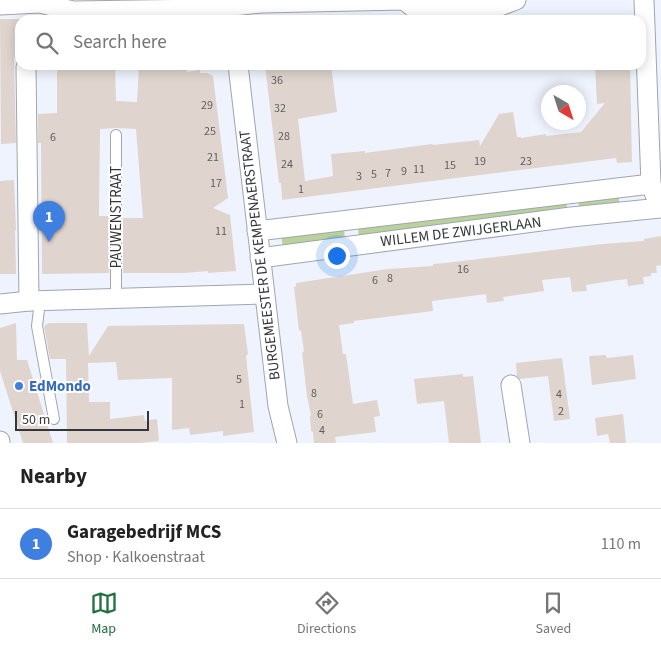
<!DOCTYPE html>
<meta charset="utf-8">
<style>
body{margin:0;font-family:"Source Sans 3",sans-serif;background:#f6f6f6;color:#222}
.compass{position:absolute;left:541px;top:85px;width:45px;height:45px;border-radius:50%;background:#fff;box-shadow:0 2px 12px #0003;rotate:141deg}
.scale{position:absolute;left:15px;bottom:12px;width:134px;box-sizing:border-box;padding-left:5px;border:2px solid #34363a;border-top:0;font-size:14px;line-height:18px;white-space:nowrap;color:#34363a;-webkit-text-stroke:4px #fff;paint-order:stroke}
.you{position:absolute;left:336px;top:255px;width:18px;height:18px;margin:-12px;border:4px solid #fff;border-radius:50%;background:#1a73e8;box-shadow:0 0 0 8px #1a73e833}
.badge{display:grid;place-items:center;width:32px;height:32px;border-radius:50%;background:#226f3f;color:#fff;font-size:16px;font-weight:700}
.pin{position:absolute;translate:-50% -41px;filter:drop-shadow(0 1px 2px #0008)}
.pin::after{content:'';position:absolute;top:26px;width:18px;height:15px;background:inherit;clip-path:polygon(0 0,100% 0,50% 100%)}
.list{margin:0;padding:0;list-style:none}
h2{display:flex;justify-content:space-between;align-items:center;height:65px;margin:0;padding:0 20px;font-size:21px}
h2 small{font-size:16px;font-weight:400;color:#767676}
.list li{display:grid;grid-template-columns:32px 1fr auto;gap:15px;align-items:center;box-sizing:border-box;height:70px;padding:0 20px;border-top:1px solid #e0e0e0}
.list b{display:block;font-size:19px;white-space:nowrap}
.list p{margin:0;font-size:16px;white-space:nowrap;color:#767676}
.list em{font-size:16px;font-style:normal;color:#767676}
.icon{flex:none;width:28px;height:28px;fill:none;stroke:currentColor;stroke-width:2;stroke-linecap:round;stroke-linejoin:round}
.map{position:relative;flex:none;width:661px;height:443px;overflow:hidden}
.search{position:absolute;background:#fff;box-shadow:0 2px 12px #0003;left:15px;right:15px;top:15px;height:55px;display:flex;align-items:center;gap:12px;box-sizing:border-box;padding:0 18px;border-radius:15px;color:#767676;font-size:19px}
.sheet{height:135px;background:#fff}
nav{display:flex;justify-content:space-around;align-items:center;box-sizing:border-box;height:70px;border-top:1px solid #e0e0e0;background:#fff;font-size:14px;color:#767676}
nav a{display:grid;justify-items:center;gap:2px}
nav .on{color:#226f3f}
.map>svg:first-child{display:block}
</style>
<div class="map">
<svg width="661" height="443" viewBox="0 0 661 443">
<rect width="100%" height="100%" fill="#eef3fd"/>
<g fill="#b9d29b">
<polygon points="618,194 620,206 580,212 578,200"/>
<polygon points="566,200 568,214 359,241 358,226"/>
<polygon points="344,228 345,241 283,248 281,235"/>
</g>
<g fill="#dfd5ce">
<polygon points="0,19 20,19 20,58 14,58 16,143 1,144"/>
<polygon points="57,65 115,65 116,101 137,102 139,65 186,65 187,72 200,70 200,73 207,73 213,76 228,198 213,208 230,215 236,271 208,273 208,271 185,273 123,273 123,218 143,218 136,129 116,128 100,129 99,216 109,216 109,273 42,274 41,143 38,143 38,114 57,113"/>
<polygon points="265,65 331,65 337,112 298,119 305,181 333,176 331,154 365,151 365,153 432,144 433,145 479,140 480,146 499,114 513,112 517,137 521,137 521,138 546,134 546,136 581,132 605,103 597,104 595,65 630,65 632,162 617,163 616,158 282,200 281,183 279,183"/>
<polygon points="14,180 16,230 15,230 16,274 0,274 0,181"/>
<polygon points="661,236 661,265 656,266 657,273 651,273 651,276 643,277 644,284 628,286 627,279 618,280 586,285 587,291 572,292 570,277 542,280 544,291 503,297 504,301 487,303 486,294 432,301 433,311 354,321 354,323 339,325 343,354 346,354 353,404 377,400 380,416 374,417 376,432 335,437 336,443 314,443 313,432 311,431 310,416 311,415 307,396 302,353 304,351 301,331 299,330 294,287 296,286 296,283 388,269 433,266 433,264 445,263 602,244 644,241 644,239"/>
<polygon points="16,323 17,360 27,360 53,443 23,443 0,371 0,328"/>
<polygon points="49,323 87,323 89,356 108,326 244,324 248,354 246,356 254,432 223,436 223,431 190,435 189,428 172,430 172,378 118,380 116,362 88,363 89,402 110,402 110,419 144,415 145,421 157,419 159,441 140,443 67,443 66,359 50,359 44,326"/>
<polygon points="606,355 607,358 633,355 636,379 592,385 589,356"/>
<polygon points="562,358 570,419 554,421 548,376 520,379 517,376 516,363"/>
<polygon points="463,374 463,377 473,376 481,443 449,443 444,401 417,404 414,379"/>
<polygon points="623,414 626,443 610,443 608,434 597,436 595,418"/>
</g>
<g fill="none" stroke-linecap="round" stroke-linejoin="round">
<g stroke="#a1a5af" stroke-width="12">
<g id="service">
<polyline points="116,299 116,135"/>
<polyline points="40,301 37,326 54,419"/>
</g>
</g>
<g stroke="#a1a5af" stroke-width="21">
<g id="minor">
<polyline points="644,0 651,184 655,195"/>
<polyline points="0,5 40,3 73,11 206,9 261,3 404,0 414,8 497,7 516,0"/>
<polyline points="238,65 278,406 287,443"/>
<polyline points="26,67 29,301"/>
<polyline points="257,231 651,184"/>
<polyline points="260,258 571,217 661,208"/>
<polyline points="0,304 29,301 264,294"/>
<polyline points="511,385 520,443"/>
<polyline points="0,441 0,443"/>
</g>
</g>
<use href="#service" stroke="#fff" stroke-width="10"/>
<use href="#minor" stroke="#fff" stroke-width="19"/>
</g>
<circle fill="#3f7fe0" stroke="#fff" stroke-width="2" cx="19" cy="386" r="5"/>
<g text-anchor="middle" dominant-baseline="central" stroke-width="4" stroke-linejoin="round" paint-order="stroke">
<g font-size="12" fill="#5f5e5f">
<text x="277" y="80">36</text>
<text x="207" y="105">29</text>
<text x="280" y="108">32</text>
<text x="210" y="131">25</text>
<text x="284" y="136">28</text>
<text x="53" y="137">6</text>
<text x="213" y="157">21</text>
<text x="480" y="161">19</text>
<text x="526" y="161">23</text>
<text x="287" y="164">24</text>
<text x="450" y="165">15</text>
<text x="419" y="169">11</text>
<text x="404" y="171">9</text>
<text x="388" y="173">7</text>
<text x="374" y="174">5</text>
<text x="359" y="176">3</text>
<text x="216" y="183">17</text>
<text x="301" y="189">1</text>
<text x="221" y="231">11</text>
<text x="463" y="269">16</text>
<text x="390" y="278">8</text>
<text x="375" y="280">6</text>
<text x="239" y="379">5</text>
<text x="314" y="393">8</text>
<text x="559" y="394">4</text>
<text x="242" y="404">1</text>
<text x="561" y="411">2</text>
<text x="320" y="414">6</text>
<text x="322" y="430">4</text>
</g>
<g font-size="15" fill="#34363a" stroke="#fff">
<text transform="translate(116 217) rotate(-90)">PAUWENSTRAAT</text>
<text transform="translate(461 232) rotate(-7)">WILLEM DE ZWIJGERLAAN</text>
<text transform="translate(260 255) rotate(-97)">BURGEMEESTER DE KEMPENAERSTRAAT</text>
</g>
<g font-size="15" font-weight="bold" fill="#366cbe" stroke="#fff" text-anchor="start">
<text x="29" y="386">EdMondo</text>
</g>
</g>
</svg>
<svg class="compass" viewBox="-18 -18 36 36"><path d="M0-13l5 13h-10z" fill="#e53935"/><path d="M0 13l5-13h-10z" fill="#767676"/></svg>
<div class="scale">50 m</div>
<div class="you"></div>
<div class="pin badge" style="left:49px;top:242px;background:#3f7fe0">1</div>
<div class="search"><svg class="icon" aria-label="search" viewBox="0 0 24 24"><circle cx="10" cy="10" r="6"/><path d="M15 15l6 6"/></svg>Search here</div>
</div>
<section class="sheet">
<h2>Nearby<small></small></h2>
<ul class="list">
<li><span class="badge" style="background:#3f7fe0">1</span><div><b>Garagebedrijf MCS</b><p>Shop · Kalkoenstraat</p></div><em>110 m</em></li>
</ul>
</section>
<nav>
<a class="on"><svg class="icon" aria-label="map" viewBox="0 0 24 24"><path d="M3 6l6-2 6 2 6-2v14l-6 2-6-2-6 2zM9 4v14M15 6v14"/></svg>Map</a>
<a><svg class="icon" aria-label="directions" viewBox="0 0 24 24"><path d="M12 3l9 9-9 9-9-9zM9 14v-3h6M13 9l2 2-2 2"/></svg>Directions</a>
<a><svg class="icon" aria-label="saved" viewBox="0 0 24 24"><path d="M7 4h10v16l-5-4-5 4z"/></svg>Saved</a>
</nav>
